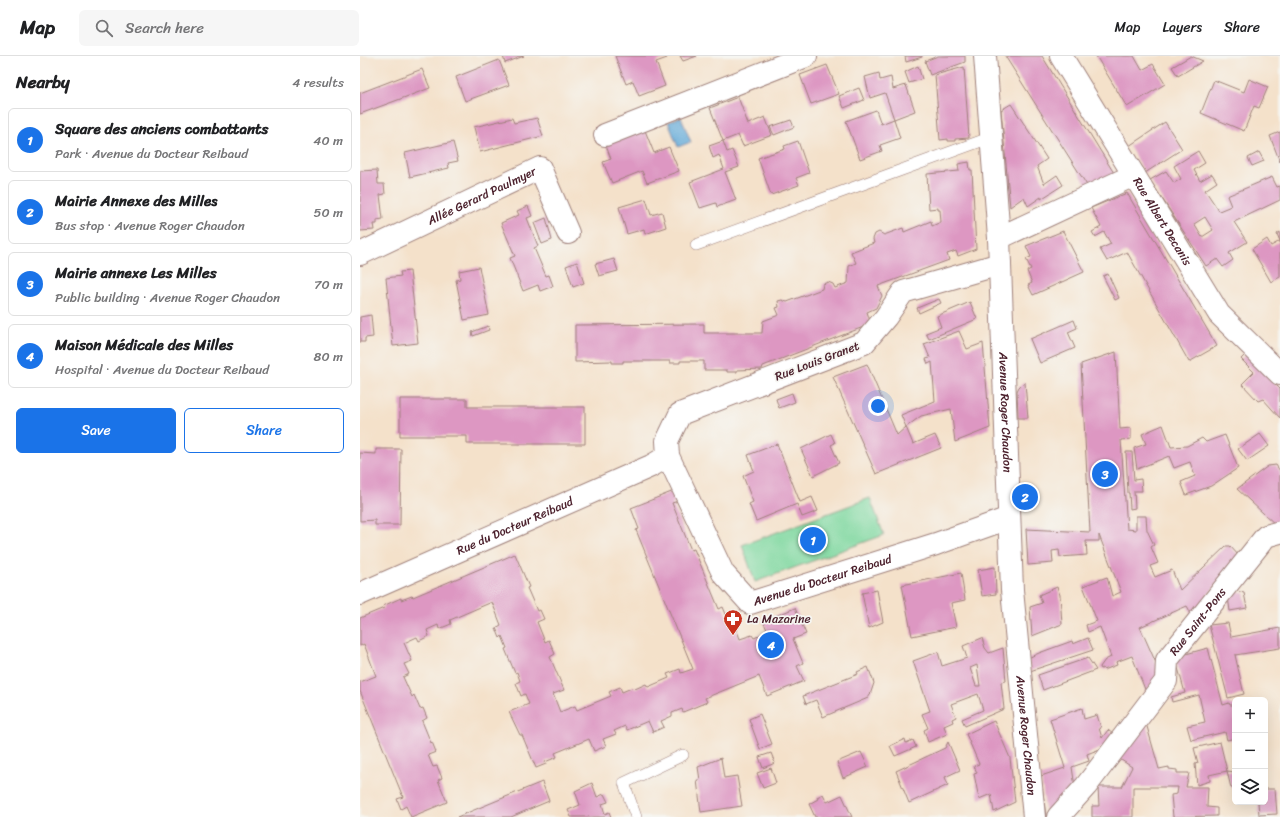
<!DOCTYPE html>
<meta charset="utf-8">
<style>
body{margin:0;font-family:Sriracha,sans-serif;background:#f6f6f6;color:#202124}
.controls{position:absolute;right:12px;bottom:12px;display:grid;overflow:hidden;border-radius:6px;box-shadow:0 4px 16px #0002}
.controls button{width:36px;height:36px;display:grid;place-items:center;padding:0;border:0;border-bottom:1px solid #e0e0e0;background:#fff;color:#202124;font:20px sans-serif}
.you{position:absolute;left:518px;top:350px;width:14px;height:14px;margin:-10px;border:3px solid #fff;border-radius:50%;background:#1a73e8;box-shadow:0 0 0 6px #1a73e833}
.badge{display:grid;place-items:center;width:26px;height:26px;border-radius:50%;background:#1a73e8;color:#fff;font-size:13px;font-weight:700}
.pin{position:absolute;translate:-50% -50%;border:2px solid #fff;box-shadow:0 1px 4px #0006}
.list{margin:0;padding:0;list-style:none}
h2{display:flex;justify-content:space-between;align-items:center;height:52px;margin:0;padding:0 16px;font-size:17px}
h2 small{font-size:13px;font-weight:400;color:#757577}
.list li{display:grid;grid-template-columns:26px 1fr auto;gap:12px;align-items:center;box-sizing:border-box;height:64px;margin:0 8px 8px;padding:0 8px;border:1px solid #e0e0e0;border-radius:6px}
.list b{display:block;font-size:15px;white-space:nowrap}
.list p{margin:0;font-size:13px;white-space:nowrap;color:#757577}
.list em{font-size:13px;font-style:normal;color:#757577}
.actions{display:flex;gap:8px;padding:12px 16px}
.actions a{flex:1;padding:9px 0;border:1px solid #1a73e8;border-radius:6px;text-align:center;font-size:14px;color:#1a73e8}
.actions .main{background:#1a73e8;color:#fff}
.icon{flex:none;width:22px;height:22px;fill:none;stroke:currentColor;stroke-width:2;stroke-linecap:round;stroke-linejoin:round}
.map{position:relative;flex:none;width:920px;height:761px;overflow:hidden}
header{display:flex;align-items:center;gap:24px;box-sizing:border-box;height:56px;padding:0 20px;background:#fff;border-bottom:1px solid #e0e0e0}
header strong{font-size:19px}
nav{display:flex;gap:22px;margin-inline-start:auto;font-size:14px}
.search{width:280px;height:36px;background:#f6f6f6;display:flex;align-items:center;gap:10px;box-sizing:border-box;padding:0 14px;border-radius:6px;color:#757577;font-size:15px}
main{display:flex}
aside{flex:1;background:#fff}
.map>svg:first-child{display:block}
</style>
<header>
<strong>Map</strong>
<div class="search"><svg class="icon" aria-label="search" viewBox="0 0 24 24"><circle cx="10" cy="10" r="6"/><path d="M15 15l6 6"/></svg>Search here</div>
<nav><a>Map</a><a>Layers</a><a>Share</a></nav>
</header>
<main>
<aside>
<h2>Nearby<small>4 results</small></h2>
<ul class="list">
<li><span class="badge">1</span><div><b>Square des anciens combattants</b><p>Park · Avenue du Docteur Reibaud</p></div><em>40 m</em></li>
<li><span class="badge">2</span><div><b>Mairie Annexe des Milles</b><p>Bus stop · Avenue Roger Chaudon</p></div><em>50 m</em></li>
<li><span class="badge">3</span><div><b>Mairie annexe Les Milles</b><p>Public building · Avenue Roger Chaudon</p></div><em>70 m</em></li>
<li><span class="badge">4</span><div><b>Maison Médicale des Milles</b><p>Hospital · Avenue du Docteur Reibaud</p></div><em>80 m</em></li>
</ul>
<div class="actions"><a class="main">Save</a><a>Share</a></div>
</aside>
<div class="map">
<svg width="920" height="761" viewBox="0 0 920 761">
<rect width="100%" height="100%" fill="#f6f6f2"/>
<filter id="ink" filterUnits="userSpaceOnUse"><feTurbulence type="fractalNoise" baseFrequency=".025" numOctaves="2"/><feDisplacementMap in="SourceGraphic" scale="8" xChannelSelector="R" yChannelSelector="G"/><feConvolveMatrix kernelMatrix="1 2 1 2 8 2 1 2 1" color-interpolation-filters="sRGB"/></filter>
<filter id="wash" filterUnits="userSpaceOnUse"><feTurbulence type="fractalNoise" baseFrequency=".012" numOctaves="4" result="noise"/><feDisplacementMap in="SourceGraphic" scale="16" xChannelSelector="R" yChannelSelector="G"/><feGaussianBlur stdDeviation="0.9" result="paint"/><feColorMatrix in="noise" values="0 0 0 0 0 0 0 0 0 0 0 0 0 0 0 0 0 1.4 0 .05"/><feComposite in="paint" operator="in"/></filter>
<g filter="url(#wash)">
<rect width="100%" height="100%" fill="#f4e1ca"/>
<polygon fill="#7dd79e" stroke="#647b64" points="510,442 524,479 395,526 382,489"/>
<polygon fill="#60a8d7" stroke="#556481" points="321,61 331,86 318,91 308,66"/>
<g id="blocks">
<g fill="#dd97c2" fill-rule="evenodd">
<polygon points="143,0 164,0 145,7"/>
<polygon points="255,0 306,0 307,2 296,6 305,30 279,40 273,25 266,28"/>
<polygon points="320,0 337,0 323,5"/>
<polygon points="545,0 562,0 562,1 546,6"/>
<polygon points="578,0 605,0 605,6 570,19 565,5"/>
<polygon points="645,0 682,0 757,122 730,134"/>
<polygon points="736,0 774,0 782,14 793,8 805,28 767,51"/>
<polygon points="831,0 843,5 818,20 812,11"/>
<polygon points="139,4 149,29 105,45 96,21"/>
<polygon points="467,9 479,38 451,48 440,19"/>
<polygon points="558,10 562,23 549,27 545,16"/>
<polygon points="604,11 609,82 595,83 595,85 588,85 588,83 580,84 575,19"/>
<polygon points="62,13 70,32 0,58 0,37"/>
<polygon points="519,17 520,24 531,21 533,33 546,29 555,55 534,63 525,37 510,42 505,21"/>
<polygon points="889,23 908,31 899,52 894,50 884,75 841,57 854,24 884,36"/>
<polygon points="499,32 504,44 484,52 479,40"/>
<polygon points="378,41 388,68 405,61 412,79 383,90 378,79 363,85 350,52"/>
<polygon points="651,48 687,103 677,110 684,128 697,119 703,129 681,143 681,141 668,150 664,141 650,151 641,54"/>
<polygon points="516,54 521,68 534,63 540,82 520,89 522,95 500,103 486,65"/>
<polygon points="152,62 154,67 177,62 183,80 120,96 114,71"/>
<polygon points="431,64 434,71 414,79 410,71"/>
<polygon points="805,66 822,93 785,117 769,90"/>
<polygon points="284,72 294,97 309,91 319,115 287,127 282,115 252,127 243,106 251,103 245,87"/>
<polygon points="920,76 920,106 910,80"/>
<polygon points="363,85 367,96 372,94 379,111 365,116 376,144 357,151 356,147 340,152 330,126 364,113 359,99 353,102 349,90"/>
<polygon points="438,85 449,117 436,122 439,129 411,139 398,102 425,93 424,90"/>
<polygon points="93,86 98,105 88,107 89,112 50,121 45,97"/>
<path d="M838 95 845 107 834 114 840 125 852 118 857 126 845 134 859 155 871 150 867 140 912 121 917 131 920 130V144L874 166 887 186 869 197 873 204 863 211 857 203 846 210 790 124 806 115 814 127 821 123 814 110ZM845 161 853 174 842 181 834 168Z"/>
<polygon points="899,96 904,105 892,110 888,102"/>
<polygon points="609,106 610,114 612,114 616,193 598,200 596,195 587,198 589,204 518,230 522,240 516,252 507,256 511,268 403,310 402,313 377,314 377,316 367,316 367,314 344,314 344,305 320,305 320,307 310,307 310,305 263,305 263,307 252,307 252,305 215,306 215,269 344,268 344,277 402,277 403,265 419,259 416,252 419,251 418,245 422,244 427,246 462,233 463,228 468,226 473,228 475,232 488,227 489,210 496,207 491,196 514,187 513,183 515,178 519,176 524,179 543,172 544,176 571,165 572,170 581,166 580,154 578,154 578,152 569,153 567,118 599,115 598,108"/>
<polygon points="17,114 18,128 24,128 25,138 20,139 23,163 17,164 17,168 13,168 14,174 0,175 0,115"/>
<polygon points="767,137 857,290 829,306 767,196 747,205 740,193 751,188 744,176 735,181 732,176 741,171 731,152"/>
<polygon points="286,143 291,159 302,156 306,171 285,178 284,173 267,178 259,151"/>
<polygon points="168,150 172,160 167,162 178,190 174,192 186,220 189,219 193,230 180,235 178,229 163,235 150,202 155,200 141,167 159,159 157,155"/>
<polygon points="186,162 192,184 182,188 174,167"/>
<polygon points="703,175 724,216 673,239 668,229 672,227 667,215 671,213 666,203 671,201 666,190"/>
<polygon points="920,176 920,221 911,226 892,193 907,183 911,190 920,185 917,178"/>
<polygon points="254,203 258,215 239,220 235,208"/>
<polygon points="217,206 224,227 213,231 206,210"/>
<polygon points="119,211 129,259 104,264 96,224 100,223 99,215"/>
<polygon points="50,215 58,287 33,290 26,222 41,220 40,216"/>
<polygon points="748,218 759,242 755,244 743,220"/>
<polygon points="579,243 581,247 559,257 557,252"/>
<polygon points="610,246 617,263 569,283 566,277 581,271 577,260"/>
<polygon points="11,259 13,281 5,282 5,286 0,286 0,261"/>
<polygon points="714,264 717,272 708,276 715,292 680,307 670,283"/>
<polygon points="128,270 129,274 113,280 112,276"/>
<polygon points="599,275 607,293 623,287 630,372 595,386 591,353 561,360 546,371 541,359 575,345 572,306 568,308 566,303 570,302 564,288"/>
<polygon points="756,296 760,373 771,372 771,383 761,384 767,473 776,474 776,460 786,460 787,474 794,489 791,491 798,507 790,510 795,521 812,514 820,534 866,490 870,490 879,500 832,559 827,550 780,571 800,616 786,636 772,600 756,606 757,609 744,614 743,612 741,613 740,611 745,604 751,601 747,590 740,571 728,576 726,569 737,565 723,530 747,521 752,540 761,536 739,479 739,485 726,485 727,499 700,501 699,494 692,495 693,507 668,509 666,473 730,476 721,308"/>
<polygon points="886,298 920,333 920,362 903,343 898,345 882,328 894,316 881,303"/>
<polygon points="507,308 537,379 546,371 553,388 575,379 581,392 516,418 473,321"/>
<polygon points="663,327 665,327 668,362 658,362 657,335 659,331"/>
<polygon points="432,337 435,346 419,352 416,343"/>
<polygon points="40,343 107,343 107,351 225,351 225,388 107,388 107,380 40,380"/>
<polygon points="803,369 811,391 827,390 842,382 846,386 865,379 878,412 851,430 826,439 821,426 835,420 830,406 814,412 809,400 777,413 774,392 786,388 782,378"/>
<polygon points="471,378 475,387 471,389 479,407 453,420 441,393"/>
<polygon points="900,378 909,390 887,405 878,393"/>
<polygon points="417,388 440,446 452,441 458,455 442,461 437,448 396,465 389,448 393,446 383,420 394,415 388,399"/>
<polygon points="16,393 41,393 40,469 15,469 15,464 0,465 0,397 16,398"/>
<polygon points="766,396 772,396 774,424 781,423 782,435 774,435 775,452 770,453 769,437 768,437"/>
<polygon points="916,409 920,415 920,468 916,469 877,433 908,410"/>
<polygon points="314,435 318,445 312,447 331,494 334,493 359,553 363,551 368,563 372,561 380,583 392,579 394,582 408,576 403,565 435,552 446,578 433,583 443,607 437,610 444,625 407,640 399,620 345,642 347,646 323,656 322,653 312,657 312,660 301,665 304,671 293,676 288,665 267,674 265,670 254,675 256,678 243,683 246,690 234,695 229,683 195,697 197,701 185,706 186,708 176,712 162,679 160,679 149,656 169,648 165,638 161,640 156,627 160,625 157,616 155,617 145,593 147,592 142,580 140,582 136,572 141,569 132,546 90,564 91,568 79,573 78,569 67,574 69,580 59,585 57,581 44,587 52,605 44,608 49,618 43,621 52,641 54,639 60,653 63,652 67,662 62,665 71,687 72,686 76,696 68,699 73,711 77,710 82,722 78,724 87,746 51,761 46,750 41,753 37,743 43,741 0,635 0,626 16,620 4,588 0,590 0,562 24,552 23,550 41,542 41,544 52,540 53,541 155,498 169,531 167,532 177,555 180,554 184,563 177,566 185,586 189,584 195,598 190,601 204,634 193,638 200,656 215,650 217,654 251,640 249,636 260,631 262,636 274,631 275,633 286,628 288,631 309,622 307,618 320,613 321,617 333,613 276,474 279,473 271,452"/>
<polygon points="635,511 636,538 622,540 618,514"/>
<polygon points="601,517 605,544 591,547 596,571 552,580 542,529"/>
<polygon points="697,531 700,539 702,568 672,580 670,551 682,547 679,539"/>
<polygon points="517,534 523,566 509,572 502,537"/>
<polygon points="873,534 884,537 887,552 870,555 868,541"/>
<polygon points="868,567 871,581 920,572 920,592 875,599 884,638 868,642 849,569"/>
<path d="M622 582 625 592 629 597 643 592 646 625 641 626 644 653 605 670 602 663 623 654 618 638 591 648 596 661 592 663 593 666 584 670 587 678 568 686 564 674 568 672 562 658 570 655 553 605 578 596 582 610 607 602 603 590ZM617 609 620 630H616L610 612Z"/>
<polygon points="728,582 733,594 670,615 668,602 679,597 712,585 713,588"/>
<polygon points="848,592 863,649 869,647 870,649 875,649 875,682 867,684 865,676 831,684 827,670 845,666 839,639 812,646 811,641 825,637 815,601"/>
<polygon points="728,602 736,614 683,634 678,619"/>
<polygon points="508,611 514,627 510,639 508,642 463,661 456,644 446,648 443,640 498,618 497,616"/>
<polygon points="722,652 724,663 737,659 741,672 739,672 742,682 748,674 754,679 745,691 727,698 729,705 712,711 715,731 693,760 686,761 681,720 705,712 690,663"/>
<polygon points="400,658 412,688 400,693 389,663"/>
<polygon points="634,665 650,702 655,746 634,756 631,738 619,743 614,718 617,717 614,710 619,708 606,678"/>
<polygon points="786,667 799,713 809,711 809,713 817,714 817,717 829,717 826,731 848,731 847,751 857,752 857,760 813,761 811,739 817,738 818,731 773,731 773,761 732,761 732,750 739,750 738,731 762,731 772,711 758,702"/>
<polygon points="545,683 546,687 553,684 556,691 535,700 530,690"/>
<polygon points="588,686 600,714 585,721 588,729 549,747 536,715 585,692"/>
<polygon points="860,686 867,715 849,719 850,725 837,729 835,708 838,707 834,692"/>
<polygon points="501,696 508,711 483,722 477,706"/>
<polygon points="411,697 415,707 403,712 399,701"/>
<polygon points="361,702 364,722 377,720 382,750 341,756 337,724 340,724 338,711"/>
<polygon points="411,712 416,727 403,732 397,717"/>
<polygon points="867,715 875,716 875,732 871,732"/>
<polygon points="182,726 189,745 151,761 97,761"/>
<polygon points="232,727 237,741 244,738 248,746 242,748 245,758 249,756 251,761 211,761 208,754 220,749 215,735"/>
<polygon points="905,733 915,733 917,758 899,759 898,746 905,746"/>
<polygon points="463,738 467,746 482,739 492,761 455,761 449,748 458,743 457,741"/>
</g>
</g>
</g>
<g filter="url(#ink)">
<use href="#blocks" fill-opacity="0" stroke="#9f807a" stroke-width="1"/>
<g fill="none" stroke-linecap="round" stroke-linejoin="round">
<g stroke="#9f807a" stroke-width="12">
<g id="service">
<polyline points="336,189 632,81"/>
<polyline points="276,761 264,727 323,699"/>
</g>
</g>
<g stroke="#9f807a" stroke-width="24">
<g id="minor">
<path id="s1" d="M701 0 859 258 920 318"/>
<polyline points="245,79 446,0"/>
<polyline points="639,182 774,119"/>
<path id="s2" d="M0 198 180 112 208 177"/>
<path id="s3" d="M640 208 543 236 526 261 504 287 320 358 307 385 308 400 363 517 390 547 576 488 649 462"/>
<path id="s4" d="M0 538 291 410 308 400"/>
<path id="s5" d="M698 761 726 730 806 625 807 604 906 480 920 476"/>
</g>
</g>
<g stroke="#9f807a" stroke-width="24">
<g id="tertiary">
<path id="s6" d="M625 0 639 182 652 534 674 761"/>
</g>
</g>
<use href="#service" stroke="#fff" stroke-width="11"/>
<use href="#minor" stroke="#fff" stroke-width="22"/>
<use href="#tertiary" stroke="#fff" stroke-width="22"/>
</g>
</g>
<defs>
<g id="pharmacy-pin" transform="scale(1)"><path d="M0 17L-7.5 6A9.5 9.5 0 1 1 7.5 6Z" fill="#c8321e" stroke="#f6f6f2"/><path d="M-2-6h4v4h4v4h-4v4h-4v-4h-4v-4h4Z" fill="#fff"/></g>
</defs>
<g fill-rule="evenodd">
<use href="#pharmacy-pin" x="373" y="563"/>
</g>
<g text-anchor="middle" dominant-baseline="central" stroke-width="3.5" stroke-linejoin="round" paint-order="stroke">
<g font-size="12" fill="#4a1f2b" stroke="#f6f6f2">
<text stroke="none"><textPath href="#s2" startOffset="135">Allée Gerard Paulmyer</textPath></text>
<text stroke="none"><textPath href="#s1" startOffset="194">Rue Albert Decanis</textPath></text>
<text transform="translate(457 305) rotate(-21)">Rue Louis Granet</text>
<text stroke="none"><textPath href="#s6" startOffset="357">Avenue Roger Chaudon</textPath></text>
<text stroke="none"><textPath href="#s4" startOffset="169">Rue du Docteur Reibaud</textPath></text>
<text stroke="none"><textPath href="#s3" startOffset="653">Avenue du Docteur Reibaud</textPath></text>
<text stroke="none"><textPath href="#s5" startOffset="244">Rue Saint-Pons</textPath></text>
<text stroke="none"><textPath href="#s6" startOffset="681">Avenue Roger Chaudon</textPath></text>
</g>
<g font-size="12" fill="#4a1f2b" stroke="#f6f6f2" text-anchor="start">
<text x="387" y="563">La Mazarine</text>
</g>
</g>
</svg>
<div class="controls">
<button>+</button>
<button>−</button>
<button><svg class="icon" aria-label="layers" viewBox="0 0 24 24"><path d="M12 4l9 5-9 5-9-5zM3 14l9 5 9-5"/></svg></button>
</div>
<div class="you"></div>
<div class="pin badge" style="left:453px;top:484px">1</div>
<div class="pin badge" style="left:665px;top:441px">2</div>
<div class="pin badge" style="left:745px;top:418px">3</div>
<div class="pin badge" style="left:411px;top:589px">4</div>
</div>
</main>
